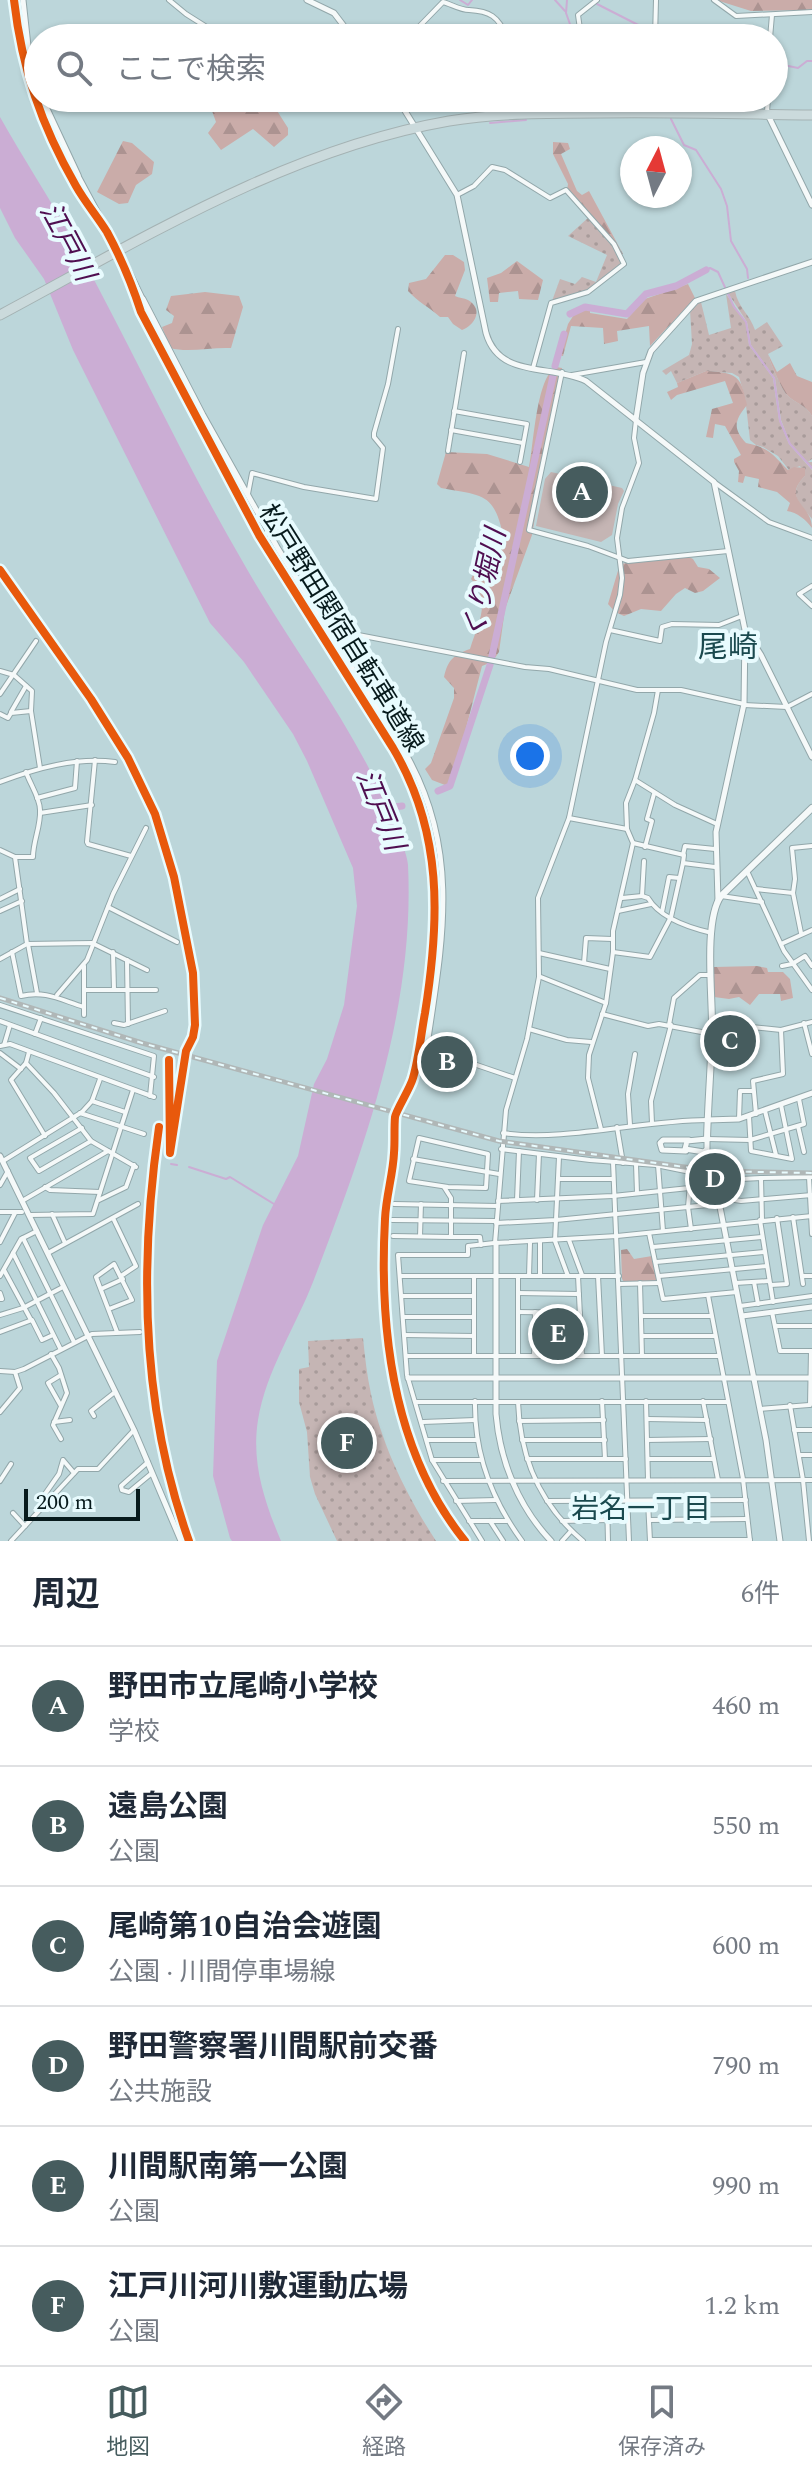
<!DOCTYPE html>
<html lang="ja">
<meta charset="utf-8">
<style>
body{margin:0;font-family:Spectral,"Noto Sans JP",serif;background:#f2f2f3;color:#1f2937}
.compass{position:absolute;left:620px;top:136px;width:72px;height:72px;border-radius:50%;background:#fff;box-shadow:0 2px 6px #0004;rotate:6deg}
.scale{position:absolute;left:24px;bottom:20px;width:116px;box-sizing:border-box;padding-left:8px;border:4px solid #071a1c;border-top:0;font-size:22px;line-height:28px;white-space:nowrap;color:#071a1c;-webkit-text-stroke:6px #e8fbfe;paint-order:stroke}
.you{position:absolute;left:530px;top:756px;width:28px;height:28px;margin:-20px;border:6px solid #fff;border-radius:50%;background:#1a73e8;box-shadow:0 0 0 12px #1a73e833}
.badge{display:grid;place-items:center;width:52px;height:52px;border-radius:50%;background:#465c5e;color:#fff;font-size:26px;font-weight:700}
.pin{position:absolute;translate:-50% -50%;border:4px solid #fff;box-shadow:0 2px 8px #0006}
.list{margin:0;padding:0;list-style:none}
h2{display:flex;justify-content:space-between;align-items:center;height:104px;margin:0;padding:0 32px;font-size:34px}
h2 small{font-size:26px;font-weight:400;color:#747a83}
.list li{display:grid;grid-template-columns:52px 1fr auto;gap:24px;align-items:center;box-sizing:border-box;height:120px;padding:0 32px;border-top:2px solid #e0e1e3}
.list b{display:block;font-size:30px;white-space:nowrap}
.list p{margin:0;font-size:26px;white-space:nowrap;color:#747a83}
.list em{font-size:26px;font-style:normal;color:#747a83}
.icon{flex:none;width:44px;height:44px;fill:none;stroke:currentColor;stroke-width:2;stroke-linecap:round;stroke-linejoin:round}
.map{position:relative;flex:none;width:812px;height:1541px;overflow:hidden}
.search{position:absolute;background:#fff;box-shadow:0 2px 6px #0004;left:24px;right:24px;top:24px;height:88px;display:flex;align-items:center;gap:20px;box-sizing:border-box;padding:0 28px;border-radius:44px;color:#747a83;font-size:30px}
.sheet{height:824px;background:#fff}
nav{display:flex;justify-content:space-around;align-items:center;box-sizing:border-box;height:112px;border-top:2px solid #e0e1e3;background:#fff;font-size:22px;color:#747a83}
nav a{display:grid;justify-items:center;gap:4px}
nav .on{color:#465c5e}
.map>svg:first-child{display:block}
</style>
<div class="map">
<svg width="812" height="1541" viewBox="0 0 812 1541">
<defs>
<pattern id="green-dots" width="8" height="8" patternUnits="userSpaceOnUse" patternTransform="scale(2)"><rect width="8" height="8" fill="#c5b5b4"/><path d="M2 2h.1M6 6h.1" fill="none" stroke="#a89b9a" stroke-width="1.8" stroke-linecap="round"/></pattern>
<pattern id="forest-firs" width="22" height="20" patternUnits="userSpaceOnUse" patternTransform="scale(2)"><rect width="22" height="20" fill="#caaca9"/><path d="M5 1l3.5 6h-7zM16 11l3.5 6h-7z" fill="#ac9391"/></pattern>
</defs>
<rect width="100%" height="100%" fill="#bcd6da"/>
<g fill="url(#green-dots)">
<polygon points="589,217 613,246 622,263 586,292 552,301 560,279 575,284 582,277 596,282 607,255 568,236"/>
<path d="M735 291C738 307 750 315 755 330L767 322 783 346 768 354C769 360 783 392 787 395 796 404 805 404 812 416V459L808 462H812V467L790 443 781 420 775 378 751 345 747 322 728 293Z"/>
<path d="M726 294 746 322 749 345 773 378 779 420 789 444 812 470V519C799 502 787 494 805 476L800 466 789 470 778 456 763 447 756 445 750 440 745 397 739 377 732 373 706 371 677 383 671 371 666 375 662 371 689 355 692 344 690 310 698 302H701L709 335 731 328Z"/>
<polygon points="539,1314 578,1315 578,1354 540,1354"/>
<path d="M363 1338C365 1357 367 1376 371 1394 382 1446 407 1496 436 1541H337L315 1494 310 1477 307 1432 299 1402V1369L309 1367 308 1341Z"/>
</g>
<g fill="url(#forest-firs)">
<polygon points="716,0 812,0 812,10 751,11"/>
<polygon points="201,98 281,98 274,106 288,128 288,135 274,147 253,129 221,150 208,133 216,122 212,111"/>
<polygon points="123,141 132,143 154,162 152,174 136,185 128,203 119,204 97,192"/>
<polygon points="553,142 568,143 570,149 561,154 577,191 582,195 589,191 623,254 621,255 586,209 567,190 568,184 553,154"/>
<path d="M445 255H453L464 262 465 270 455 296C459 298 464 298 468 300 484 309 475 325 462 330L453 324 448 317H440C429 307 418 302 408 291L409 283 426 279Z"/>
<polygon points="517,261 543,280 538,300 519,299 518,291 499,293 498,302 490,302 487,278 501,273"/>
<polygon points="688,284 695,298 650,346 649,326 617,331 618,341 604,344 603,328 571,326 563,356 559,355 568,324 575,313 590,309 590,313 627,319 645,299"/>
<path d="M205 292 239 296 243 307 231 348C212 347 188 353 170 348L162 327 172 323 174 316 166 310 171 296Z"/>
<path d="M768 354 777 372 790 363 797 376 812 382V416C805 404 796 404 787 395 783 392 769 360 768 354Z"/>
<path d="M556 367 562 368V381L553 413 532 535 505 609 499 652 492 662 482 666 452 783 445 785 432 780 425 769 431 763 454 698V688L444 677C448 660 453 655 470 649 478 623 492 602 471 579L479 562 487 559 504 539C494 492 484 496 441 488L437 484 446 452 487 454 529 467C534 444 536 378 556 367Z"/>
<path d="M706 371C736 373 741 374 747 405 735 420 732 428 746 443 770 448 772 454 788 470L794 467 805 468V476C781 500 812 504 812 528 806 520 797 512 787 511L790 503 777 492 758 487 759 479 745 476 743 483 738 482 739 471 734 462V459L741 455 725 426 715 424 713 438 706 437 712 409 733 403 725 381 677 395 671 400 667 392 678 387 677 383Z"/>
<polygon points="689,557 693,559 698,567 709,569 720,578 703,591 695,593 685,588 676,594 661,611 641,609 624,616 615,612 608,604 620,564 627,563 633,559"/>
<polygon points="757,966 767,968 768,972 783,972 790,979 793,998 781,1001 780,994 759,994 750,1005 739,997 729,999 714,997 714,967"/>
<polygon points="627,1249 634,1259 652,1256 657,1279 655,1281 624,1282 622,1279 621,1250"/>
</g>
<polygon fill="#c5b5b4" points="551,472 622,488 624,491 618,504 612,535 601,542 536,526 545,479"/>
<path fill="#cbadd4" d="M0 117C23 158 49 197 72 239 131 346 182 458 244 564 294 652 360 733 396 828 400 840 407 853 408 865 415 1010 364 1149 313 1282 295 1328 266 1371 258 1420 251 1463 265 1503 281 1541H232L230 1538 213 1476 217 1361 263 1225 298 1156 314 1084 327 1059 344 1005 357 906 353 868 307 761 293 734 244 662 210 623 73 350 44 279 15 238 0 208Z"/>
<g fill="none" stroke-linecap="round" stroke-linejoin="round">
<g stroke="#cbadd4" stroke-width="2">
<polyline points="460,0 468,5 472,0"/>
<polyline points="555,0 565,11"/>
<polyline points="567,0 566,13 575,38"/>
<polyline points="597,4 652,32"/>
<polyline points="659,34 675,38"/>
<polyline points="774,63 798,68 807,61 812,61"/>
<polyline points="612,98 614,102"/>
<polyline points="671,119 684,145 696,150 721,189 727,206 731,241 747,269 748,278"/>
<polyline points="490,123 526,120"/>
<polyline points="706,270 710,268 718,272 734,307 746,322 750,345 774,378 780,421 790,444 812,468"/>
<polyline points="171,1164 177,1165"/>
<polyline points="189,1167 226,1179 230,1177 274,1204"/>
</g>
<g stroke="#cbadd4" stroke-width="7">
<polyline points="570,314 585,307 627,314 646,294 676,286 706,270"/>
<polyline points="555,366 564,334"/>
<polyline points="438,791 450,786 490,665 553,376"/>
<polyline points="380,809 402,806"/>
</g>
<g stroke="#92a7aa" stroke-width="6">
<g id="minor">
<polyline points="169,0 186,14 224,38"/>
<polyline points="714,0 736,16 812,12"/>
<path d="M408 38 443 2C451 4 460 10 469 10 489 11 499 16 507 38"/>
<polyline points="587,38 580,29 578,15 597,0"/>
<polyline points="655,38 656,0"/>
<polyline points="770,38 772,15"/>
<polyline points="502,98 505,98"/>
<polyline points="540,98 546,108"/>
<polyline points="647,98 653,106"/>
<polyline points="185,107 191,98"/>
<polyline points="468,108 470,98"/>
<polyline points="654,112 655,98"/>
<polyline points="767,112 768,98"/>
<polyline points="78,175 114,242"/>
<polyline points="457,195 474,186 492,167 505,170 550,198 566,190 614,244 624,264 588,292 551,303 533,368"/>
<polyline points="122,256 143,299"/>
<polyline points="562,372 529,530 588,546 628,561 728,551"/>
<polyline points="572,375 646,362"/>
<polyline points="454,411 527,424 520,462"/>
<polyline points="636,420 634,438 639,463 622,508 617,538 622,578 620,595 606,642 569,818 538,898 539,977 527,1039 506,1110 495,1243 617,1236 812,1216"/>
<polyline points="451,430 523,443"/>
<polyline points="448,451 464,353"/>
<polyline points="714,482 769,522 812,538"/>
<polyline points="248,494 252,473 304,487 376,499 383,448 374,437 374,433 388,384 398,329"/>
<polyline points="812,586 799,594 812,606"/>
<polyline points="327,629 525,667 549,669 637,690 681,690 744,704"/>
<polyline points="610,630 660,641 662,627 672,624 719,625 742,616"/>
<polyline points="0,671 14,675 32,691 31,711 40,768"/>
<polyline points="0,694 36,641"/>
<polyline points="744,705 787,707 812,694"/>
<polyline points="11,712 26,686"/>
<polyline points="0,714 8,718 11,713 31,711"/>
<polyline points="95,760 87,842 88,844 131,856"/>
<polyline points="635,780 675,805 717,824"/>
<path d="M0 782C37 768 76 757 115 762"/>
<polyline points="37,798 75,788 77,761"/>
<polyline points="40,813 92,805"/>
<polyline points="569,818 627,829"/>
<polyline points="645,847 652,821 647,819 654,794"/>
<polyline points="0,850 15,857 27,944"/>
<polyline points="683,855 685,846 715,849"/>
<path d="M15 857H33C33 841 41 826 40 810 40 798 30 784 26 772"/>
<path d="M644 861 642 896 648 898C660 918 690 928 712 933"/>
<polyline points="683,863 715,867"/>
<polyline points="747,871 784,951 812,990"/>
<polyline points="756,889 793,893"/>
<polyline points="721,896 762,902"/>
<polyline points="622,898 642,896"/>
<polyline points="0,899 20,889"/>
<polyline points="108,907 177,942"/>
<polyline points="0,911 22,901"/>
<polyline points="618,911 651,904"/>
<polyline points="662,912 669,877 679,878"/>
<polyline points="801,933 793,893 795,879 792,848 812,846"/>
<polyline points="28,944 37,993"/>
<polyline points="781,944 812,930"/>
<path d="M12 952 21 996C45 990 61 1000 84 1007"/>
<polyline points="113,952 114,990"/>
<polyline points="613,952 650,957 671,917 683,863 684,855 633,843"/>
<polyline points="539,953 610,969"/>
<polyline points="0,959 27,944 92,943 147,970"/>
<polyline points="127,960 128,1024"/>
<polyline points="584,963 586,938 612,939"/>
<polyline points="84,966 84,1015"/>
<polyline points="782,966 792,964 805,956 812,966"/>
<polyline points="541,977 606,1003"/>
<polyline points="84,990 156,990"/>
<polyline points="57,995 87,960 113,894 146,828"/>
<polyline points="0,1005 154,1056 150,1096"/>
<polyline points="602,1014 648,1026 659,1024 712,1034"/>
<polyline points="0,1021 154,1077"/>
<polyline points="114,1023 124,1025 165,1011"/>
<polyline points="712,1023 781,1030 812,1022"/>
<polyline points="804,1023 812,1054"/>
<polyline points="669,1025 674,998 700,975 711,975"/>
<polyline points="529,1029 567,1040 591,1042"/>
<polyline points="35,1034 41,1018"/>
<polyline points="4,1045 10,1025"/>
<polyline points="0,1046 10,1044 154,1097"/>
<polyline points="29,1052 26,1063 11,1080 45,1136"/>
<polyline points="426,1052 465,1061 515,1078"/>
<polyline points="0,1053 21,1069"/>
<polyline points="26,1063 54,1093 91,1141 136,1167"/>
<polyline points="92,1101 125,1112"/>
<polyline points="765,1111 776,1155"/>
<polyline points="80,1113 144,1134"/>
<polyline points="756,1114 753,1081 783,1074 781,1030"/>
<polyline points="749,1116 751,1151 792,1159 781,1105"/>
<polyline points="739,1119 740,1091 753,1091"/>
<polyline points="652,1123 651,1101 671,1025"/>
<polyline points="630,1125 628,1094 635,1054"/>
<polyline points="798,1126 804,1152"/>
<polyline points="617,1127 623,1163"/>
<polyline points="82,1128 30,1158 39,1171 91,1141"/>
<polyline points="601,1129 588,1078 589,1055 606,1003 613,952 613,931 633,843 627,829 626,803 635,780 654,713 658,690"/>
<path d="M503 1133C565 1142 642 1120 707 1120"/>
<polygon points="419,1138 488,1154 486,1188 448,1187 409,1181"/>
<polyline points="707,1139 750,1140 804,1124 799,1099"/>
<polyline points="501,1149 590,1160 656,1165 710,1176"/>
<polyline points="559,1157 555,1241 568,1276"/>
<polyline points="413,1159 499,1174"/>
<polyline points="3,1161 82,1112 92,1101 100,1079"/>
<polyline points="613,1162 629,1541"/>
<polyline points="636,1164 637,1193"/>
<polyline points="658,1165 663,1231"/>
<polyline points="691,1173 688,1207 691,1229"/>
<polyline points="809,1177 812,1234"/>
<polyline points="558,1179 612,1179"/>
<polyline points="741,1179 761,1178"/>
<polyline points="0,1185 8,1171"/>
<polyline points="45,1187 50,1190 100,1192"/>
<polyline points="729,1199 741,1201 812,1195"/>
<polyline points="99,1200 126,1187 134,1165"/>
<polyline points="517,1200 519,1151"/>
<polyline points="537,1200 539,1154"/>
<polyline points="22,1201 108,1151"/>
<polyline points="498,1201 613,1196 689,1188 708,1189"/>
<polyline points="394,1204 498,1206"/>
<polyline points="0,1212 22,1212"/>
<polyline points="52,1214 65,1243"/>
<polyline points="30,1215 93,1214 133,1090"/>
<polyline points="793,1217 803,1284"/>
<polyline points="113,1218 136,1266 121,1276"/>
<polyline points="392,1220 496,1221"/>
<polyline points="760,1220 773,1302"/>
<polyline points="762,1220 761,1178 812,1177"/>
<polyline points="496,1223 556,1220 708,1205 716,1201"/>
<polyline points="649,1233 663,1299 737,1292"/>
<polyline points="393,1236 451,1237 451,1198 444,1187"/>
<polyline points="420,1236 421,1204"/>
<polyline points="451,1237 480,1237 481,1245"/>
<polyline points="23,1238 74,1342"/>
<polyline points="569,1240 582,1275"/>
<polyline points="0,1242 15,1213"/>
<polyline points="653,1247 762,1237"/>
<polyline points="13,1253 60,1348"/>
<polyline points="48,1253 138,1204"/>
<polyline points="656,1262 765,1252"/>
<polyline points="4,1270 31,1320"/>
<polyline points="0,1276 21,1239 37,1231"/>
<polyline points="400,1276 619,1276"/>
<polyline points="474,1276 474,1356"/>
<polyline points="518,1276 518,1355"/>
<polyline points="529,1276 530,1243"/>
<polyline points="540,1276 540,1242"/>
<polyline points="578,1276 582,1356"/>
<polyline points="598,1276 602,1356"/>
<polyline points="659,1276 767,1266"/>
<polyline points="802,1276 812,1276"/>
<polyline points="754,1282 758,1304"/>
<polyline points="640,1283 642,1356"/>
<polyline points="735,1283 769,1281"/>
<polyline points="619,1284 659,1283"/>
<polyline points="771,1285 787,1284 777,1218"/>
<polyline points="101,1289 123,1279"/>
<polyline points="0,1293 2,1299 0,1299"/>
<polyline points="518,1293 579,1294"/>
<polyline points="708,1295 743,1479 750,1541"/>
<polyline points="402,1296 474,1296"/>
<polyline points="740,1306 812,1296"/>
<polyline points="109,1309 132,1300 114,1264 96,1277 117,1332"/>
<polyline points="518,1312 580,1313"/>
<polyline points="772,1312 780,1351 812,1351"/>
<polyline points="0,1315 23,1308 63,1287"/>
<polyline points="641,1316 711,1316"/>
<polyline points="403,1317 474,1317"/>
<polyline points="775,1326 812,1326"/>
<polyline points="0,1332 32,1320 42,1340 53,1335"/>
<polyline points="404,1335 474,1336"/>
<polyline points="642,1336 715,1336"/>
<polyline points="51,1354 59,1368 67,1393 53,1425 61,1439"/>
<polyline points="406,1356 719,1356"/>
<polyline points="534,1356 535,1312"/>
<polyline points="0,1371 15,1372 24,1369 92,1334 140,1332"/>
<path d="M475 1401C474 1453 492 1500 522 1541"/>
<polyline points="602,1401 605,1459"/>
<polyline points="646,1401 648,1480"/>
<polyline points="703,1401 718,1480"/>
<polyline points="416,1402 728,1402"/>
<path d="M518 1402C520 1457 540 1505 583 1541"/>
<polyline points="790,1405 803,1480 809,1541"/>
<polyline points="810,1405 811,1351"/>
<polyline points="61,1406 48,1383 61,1375"/>
<polyline points="760,1409 809,1405"/>
<polyline points="0,1412 20,1388 15,1372"/>
<polyline points="94,1416 91,1411 115,1392"/>
<polyline points="647,1419 707,1420"/>
<polyline points="519,1421 604,1420"/>
<polyline points="54,1422 70,1420"/>
<polyline points="423,1422 475,1420"/>
<polyline points="794,1430 812,1430"/>
<polyline points="427,1440 477,1440"/>
<polyline points="522,1440 605,1440"/>
<polyline points="647,1440 711,1439"/>
<polyline points="799,1455 812,1455"/>
<polyline points="527,1459 626,1459"/>
<polyline points="648,1459 713,1459"/>
<polyline points="432,1460 482,1460"/>
<polyline points="148,1462 121,1486 122,1490 129,1492 152,1473"/>
<polyline points="0,1481 11,1464"/>
<polyline points="443,1481 812,1480"/>
<polyline points="45,1494 59,1474 63,1460 74,1473"/>
<polyline points="607,1500 608,1541"/>
<polyline points="456,1501 496,1500"/>
<polyline points="547,1501 746,1500"/>
<polyline points="648,1501 650,1541"/>
<polyline points="13,1513 25,1526"/>
<polyline points="649,1520 747,1519"/>
<polyline points="469,1521 507,1521"/>
<polyline points="490,1521 503,1541"/>
<polyline points="562,1521 608,1520"/>
<polyline points="650,1540 750,1540"/>
<polyline points="11,1541 78,1469 98,1469 134,1430"/>
<polyline points="482,1541 432,1460 407,1375 398,1255 468,1255 468,1246 494,1243"/>
<polyline points="562,1541 571,1531"/>
</g>
</g>
<g stroke="#92a7aa" stroke-width="7">
<g id="tertiary">
<polyline points="23,0 28,46 38,88"/>
<polyline points="307,0 334,13 353,38"/>
<polyline points="42,98 78,175"/>
<path d="M397 98 457 195 486 333C499 379 551 364 586 381L714 482 745 630 761 655 812 757"/>
<polyline points="768,115 812,205"/>
<path d="M143 299 203 415 277 547 408 758C462 856 441 948 426 1052"/>
<polyline points="636,419 643,373 651,351 696,301 812,262"/>
<polyline points="718,901 716,832 744,704 745,631"/>
<polyline points="707,1120 739,1119 812,1093"/>
<polygon points="707,1139 707,1149 704,1152 685,1149 687,1141"/>
<polyline points="686,1151 662,1150 660,1143 663,1140 689,1140"/>
<polyline points="0,1156 134,1430 181,1541"/>
<polyline points="720,1207 723,1202 731,1197 730,1189 716,1188 714,1196 720,1207 766,1440 780,1541"/>
<path d="M496 1245V1414C500 1461 518 1506 551 1541"/>
<polyline points="742,1316 812,1307"/>
<polyline points="408,1378 812,1378"/>
</g>
</g>
<g stroke="#92a7aa" stroke-width="8">
<path id="secondary" d="M707 1139C708 1103 711 1068 712 1032 713 999 703 921 721 896L812 808"/>
</g>
<g stroke="#a4b2b3" stroke-width="11">
<path id="trunk" d="M0 315C142 239 288 149 449 121 499 113 550 113 600 113 671 112 741 114 812 115"/>
</g>
<use href="#minor" stroke="#f5f9f9" stroke-width="4"/>
<use href="#tertiary" stroke="#f5f9f9" stroke-width="5"/>
<use href="#secondary" stroke="#f5f9f9" stroke-width="6"/>
<use href="#trunk" stroke="#cbdadc" stroke-width="9"/>
<g stroke="#b0b7b7" stroke-width="5">
<polyline id="rail" points="0,998 142,1043 499,1141 713,1171 812,1173"/>
</g>
<use href="#rail" stroke="#e8fbfe" stroke-width="2" stroke-dasharray="6" stroke-linecap="butt"/>
<g stroke="#e8fbfe" stroke-width="13">
<g id="cycleway">
<path d="M14 0C22 69 41 125 76 186 85 202 97 216 107 232 121 258 132 284 141 312L259 535 393 748C443 832 440 919 425 1013 421 1034 419 1058 413 1078 410 1089 396 1110 395 1117 394 1128 395 1141 394 1153 393 1175 386 1196 385 1219 379 1330 393 1452 465 1541"/>
<polyline points="0,570 91,699 128,758 155,814 174,877 193,973 195,1025 193,1037 186,1051 170,1153 169,1060"/>
<path d="M159 1127C139 1265 141 1408 189 1541"/>
</g>
</g>
<use href="#cycleway" stroke="#e8590c" stroke-width="8"/>
</g>
<g text-anchor="middle" dominant-baseline="central" stroke-width="8" stroke-linejoin="round" paint-order="stroke">
<g font-size="26" fill="#071a1c" stroke="#e8fbfe">
<text transform="translate(341 628) rotate(58)">松戸野田関宿自転車道線</text>
</g>
<g font-size="28" font-style="italic" fill="#4f0f51" stroke="#e8fbfe">
<text transform="translate(67 242) rotate(62)">江戸川</text>
<text transform="translate(485 584) rotate(-78)">くり堀川</text>
<text transform="translate(380 810) rotate(68)">江戸川</text>
</g>
<g font-size="28" fill="#1a494e" stroke="#e8fbfe">
<text x="641" y="1509">岩名一丁目</text>
</g>
<g font-size="30" fill="#1a494e" stroke="#e8fbfe">
<text x="728" y="648">尾崎</text>
</g>
</g>
</svg>
<svg class="compass" viewBox="-18 -18 36 36"><path d="M0-13l5 13h-10z" fill="#e53935"/><path d="M0 13l5-13h-10z" fill="#747a83"/></svg>
<div class="scale">200 m</div>
<div class="you"></div>
<div class="pin badge" style="left:582px;top:492px">A</div>
<div class="pin badge" style="left:447px;top:1062px">B</div>
<div class="pin badge" style="left:730px;top:1041px">C</div>
<div class="pin badge" style="left:715px;top:1179px">D</div>
<div class="pin badge" style="left:558px;top:1334px">E</div>
<div class="pin badge" style="left:347px;top:1443px">F</div>
<div class="search"><svg class="icon" aria-label="search" viewBox="0 0 24 24"><circle cx="10" cy="10" r="6"/><path d="M15 15l6 6"/></svg>ここで検索</div>
</div>
<section class="sheet">
<h2>周辺<small>6件</small></h2>
<ul class="list">
<li><span class="badge">A</span><div><b>野田市立尾崎小学校</b><p>学校</p></div><em>460 m</em></li>
<li><span class="badge">B</span><div><b>遠島公園</b><p>公園</p></div><em>550 m</em></li>
<li><span class="badge">C</span><div><b>尾崎第10自治会遊園</b><p>公園 · 川間停車場線</p></div><em>600 m</em></li>
<li><span class="badge">D</span><div><b>野田警察署川間駅前交番</b><p>公共施設</p></div><em>790 m</em></li>
<li><span class="badge">E</span><div><b>川間駅南第一公園</b><p>公園</p></div><em>990 m</em></li>
<li><span class="badge">F</span><div><b>江戸川河川敷運動広場</b><p>公園</p></div><em>1.2 km</em></li>
</ul>
</section>
<nav>
<a class="on"><svg class="icon" aria-label="map" viewBox="0 0 24 24"><path d="M3 6l6-2 6 2 6-2v14l-6 2-6-2-6 2zM9 4v14M15 6v14"/></svg>地図</a>
<a><svg class="icon" aria-label="directions" viewBox="0 0 24 24"><path d="M12 3l9 9-9 9-9-9zM9 14v-3h6M13 9l2 2-2 2"/></svg>経路</a>
<a><svg class="icon" aria-label="saved" viewBox="0 0 24 24"><path d="M7 4h10v16l-5-4-5 4z"/></svg>保存済み</a>
</nav>
